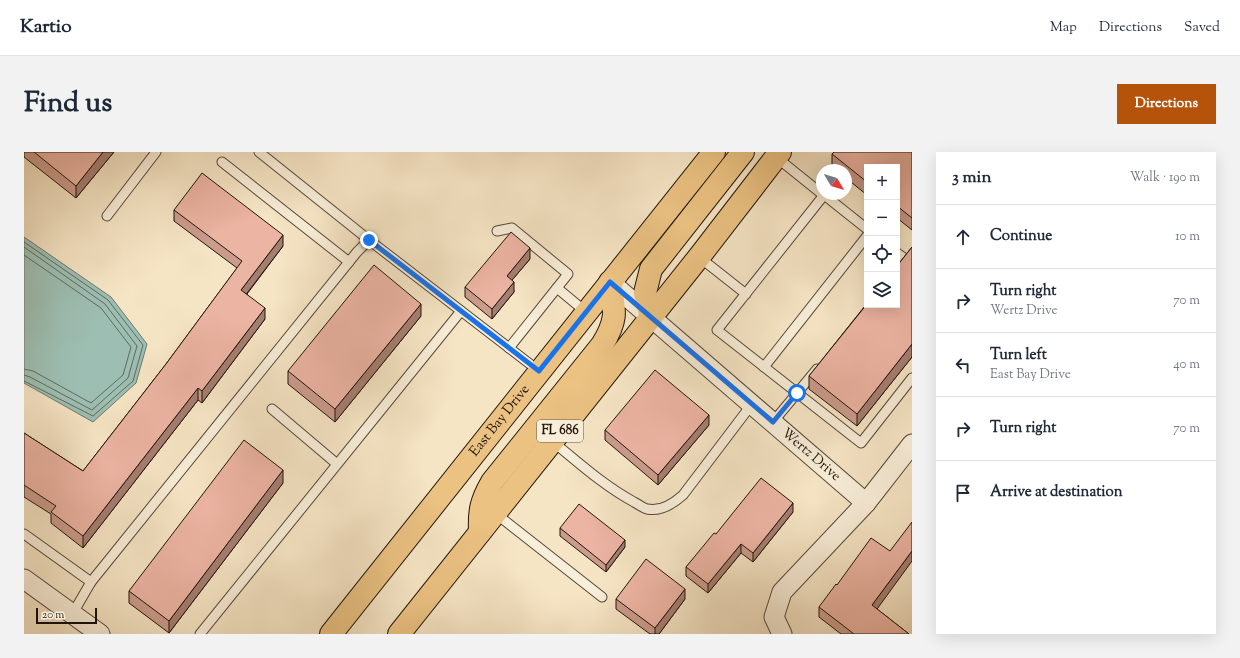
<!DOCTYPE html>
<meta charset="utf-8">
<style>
body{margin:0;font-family:"Sorts Mill Goudy",serif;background:#f2f2f3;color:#1f2937}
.controls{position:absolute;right:12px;top:12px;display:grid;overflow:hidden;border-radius:0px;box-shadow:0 4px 16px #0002}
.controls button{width:36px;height:36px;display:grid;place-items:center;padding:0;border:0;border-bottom:1px solid #e0e1e3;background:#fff;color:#1f2937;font:20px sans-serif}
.compass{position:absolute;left:792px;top:12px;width:36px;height:36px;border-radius:50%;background:#fff;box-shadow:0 4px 16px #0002;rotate:128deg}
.scale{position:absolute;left:12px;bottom:10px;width:61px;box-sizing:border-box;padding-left:4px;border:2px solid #211509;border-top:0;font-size:11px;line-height:14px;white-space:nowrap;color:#211509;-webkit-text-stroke:3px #f9eed9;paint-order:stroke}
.stop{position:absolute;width:12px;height:12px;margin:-9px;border:3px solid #1a73e8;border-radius:50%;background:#fff}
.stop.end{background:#1a73e8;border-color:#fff;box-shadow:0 1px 4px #0008}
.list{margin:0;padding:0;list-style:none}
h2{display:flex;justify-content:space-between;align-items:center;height:52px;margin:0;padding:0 16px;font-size:17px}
h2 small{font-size:13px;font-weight:400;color:#747a83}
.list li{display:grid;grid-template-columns:26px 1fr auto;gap:12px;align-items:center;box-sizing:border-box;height:64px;padding:0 16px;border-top:1px solid #e0e1e3}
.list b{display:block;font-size:15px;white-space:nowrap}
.list p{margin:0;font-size:13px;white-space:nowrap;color:#747a83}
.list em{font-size:13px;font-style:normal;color:#747a83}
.icon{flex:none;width:22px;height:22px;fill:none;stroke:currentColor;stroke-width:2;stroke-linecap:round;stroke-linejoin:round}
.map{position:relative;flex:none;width:888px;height:482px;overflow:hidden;border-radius:0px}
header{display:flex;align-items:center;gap:24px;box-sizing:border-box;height:56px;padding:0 20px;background:#fff;border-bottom:1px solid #e0e1e3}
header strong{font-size:19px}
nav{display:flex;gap:22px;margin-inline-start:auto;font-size:14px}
.intro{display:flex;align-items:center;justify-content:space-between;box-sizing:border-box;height:96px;padding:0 24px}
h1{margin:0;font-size:28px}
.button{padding:10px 18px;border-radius:0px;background:#b45309;color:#fff;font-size:14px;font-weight:700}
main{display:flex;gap:24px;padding:0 24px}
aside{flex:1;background:#fff;border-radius:0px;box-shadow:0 4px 16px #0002}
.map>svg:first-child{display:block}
</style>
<header>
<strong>Kartio</strong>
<nav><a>Map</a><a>Directions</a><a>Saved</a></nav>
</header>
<div class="intro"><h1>Find us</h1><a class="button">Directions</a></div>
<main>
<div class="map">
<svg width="888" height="482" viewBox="0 0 888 482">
<rect width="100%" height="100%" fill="#f6e5c5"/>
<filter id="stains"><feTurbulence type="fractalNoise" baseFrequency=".005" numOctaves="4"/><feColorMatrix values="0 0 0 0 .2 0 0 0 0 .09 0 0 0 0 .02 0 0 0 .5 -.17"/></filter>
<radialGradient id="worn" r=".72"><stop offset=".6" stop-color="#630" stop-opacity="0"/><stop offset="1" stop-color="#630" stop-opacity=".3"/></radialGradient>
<polygon fill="#9dbfb3" stroke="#6b7b6f" points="0,85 87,145 123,192 112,231 69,270 0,231"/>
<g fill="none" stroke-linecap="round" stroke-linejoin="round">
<g stroke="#5f6a5e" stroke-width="1">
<polyline points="0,90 84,148 119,193 109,229 69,264 0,229"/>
<polyline points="0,95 81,152 113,194 104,226 68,258 6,225 0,223"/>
<polyline points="0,103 77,156 107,195 99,223 67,251 9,219 0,217"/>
</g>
<g stroke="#564938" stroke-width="11">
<g id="lane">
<polyline points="235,0 345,88"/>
<polyline points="752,5 798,42"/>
<polyline points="198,10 325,110"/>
<polyline points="799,42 843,77"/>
<polyline points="800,43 693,178 837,291 888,226"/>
<polyline points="83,64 132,0"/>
<polyline points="473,79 488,76 544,122 485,196"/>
<polyline points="873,101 880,106 873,115"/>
<polyline points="675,105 722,142"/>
<polyline points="533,136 562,160"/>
<polyline points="740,215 843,84"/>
<polyline points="248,257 313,312"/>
<polyline points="749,270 793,217"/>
<path d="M528 289C554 310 580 334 610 350 614 352 619 356 623 357 637 360 650 351 659 343L728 252"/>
<polyline points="471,361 578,445"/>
<polyline points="0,382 67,430 333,100 345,88 515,219"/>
<polyline points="49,461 67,430"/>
<polyline points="176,482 437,159"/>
</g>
</g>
<g stroke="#564938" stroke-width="21">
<g id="street">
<path id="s1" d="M586 130 842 351"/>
<polyline points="0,427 76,482"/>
<polyline points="758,482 750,465 758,440 842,351 888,292"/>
</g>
</g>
<g stroke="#211509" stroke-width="24">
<g id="primary">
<polyline points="627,165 621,141 627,117 719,0"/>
<path d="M456 380C455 359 457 349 468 330L578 193C594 167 591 159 586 130"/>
<path id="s2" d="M307 482 690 0"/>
<polyline points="375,482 675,105 756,0"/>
</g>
</g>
<use href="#lane" stroke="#f9eed9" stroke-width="9"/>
<use href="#street" stroke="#f9eed9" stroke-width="19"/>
<use href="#primary" stroke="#ebc282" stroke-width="22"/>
</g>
<g fill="#cb9b8c" stroke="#211509">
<polygon points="0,0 90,0 52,46 0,5"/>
<polygon points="888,0 888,78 873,66 873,15 843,15 843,43 822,26 822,18 812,18 808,15 808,2"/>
<polygon points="150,58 259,94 223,142 241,167 178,251 174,248 59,396 27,371 27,362 0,345 0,281 59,319 142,212 213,116 150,69"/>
<polygon points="888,95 888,205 833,274 785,237 785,224"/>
<polygon points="506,107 488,128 490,140 468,167 441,145 441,135"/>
<polygon points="397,164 311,270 264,232 264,219"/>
<polygon points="685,273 634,333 581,288 581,278"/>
<polygon points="259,331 145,481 105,451 105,439"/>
<polygon points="769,360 729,410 717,401 684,441 662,424 662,415 692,382"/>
<polygon points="536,376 601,395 582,420 536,384"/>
<polygon points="592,447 661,447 635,482 626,482 592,457"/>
<polygon points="795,455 853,457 885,482 817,482 795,465"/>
</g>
<g fill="#a57e72" stroke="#211509">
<polygon points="79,0 90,0 52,46 52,34"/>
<polygon points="259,83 259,94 217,149 217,138"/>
<polygon points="506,96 506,107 483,134 483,124"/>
<polygon points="490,130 490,140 468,167 468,157"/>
<polygon points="397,152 397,164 311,270 311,257"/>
<polygon points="241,156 241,167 178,251 178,239"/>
<polygon points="888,192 888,205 833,274 833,262"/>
<polygon points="174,236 174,248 59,396 59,384"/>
<polygon points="685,263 685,273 634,333 634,323"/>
<polygon points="259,318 259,331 145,481 145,469"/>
<polygon points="769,351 769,360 729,410 729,401"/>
<polygon points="601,388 601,395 582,420 582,413"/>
<polygon points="717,392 717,401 684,441 684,432"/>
<polygon points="888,399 888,409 848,464 848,453"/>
<polygon points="661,437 661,447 635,482 631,482 631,476"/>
</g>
<g fill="#ecb4a3" stroke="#211509">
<polygon points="10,0 79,0 52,34"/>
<polygon points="810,0 888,0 888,66 873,54 873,15 843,15 843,30 808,2"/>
<polygon points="178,21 259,83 217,138 241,156 178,239 174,236 59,384 27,360 32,354 0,333 0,281 59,319 142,212 218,109 150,58"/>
<polygon points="487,80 506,96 483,124 490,130 468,157 441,135"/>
<polygon points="888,95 888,192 833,262 785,224 843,152 843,153 873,153 873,114"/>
<polygon points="350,113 397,152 311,257 264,219"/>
<polygon points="631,218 685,263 634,323 581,278"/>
<polygon points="220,288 259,318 145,469 105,439"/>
<polygon points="737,326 769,351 729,401 717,392 684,432 662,415 690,381 692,382"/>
<polygon points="555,352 601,388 582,413 536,376"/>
<polygon points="888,370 888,399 848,453 885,482 830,482 795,455 812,432 813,433 847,386 866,399"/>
<polygon points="622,407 661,437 631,476 592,447"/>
</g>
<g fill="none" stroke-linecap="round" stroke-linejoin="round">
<polyline stroke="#1a73e8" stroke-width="5" points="345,88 515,219 586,130 749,270 773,241"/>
</g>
<g text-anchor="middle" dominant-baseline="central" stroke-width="3.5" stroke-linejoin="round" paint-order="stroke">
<rect fill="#f9eed9" stroke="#625647" stroke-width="1" x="513" y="268" width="46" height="22" rx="3"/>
<g font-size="13" font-weight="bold" fill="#211509">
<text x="536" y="279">FL 686</text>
</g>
<g font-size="14" fill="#211509" stroke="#f9eed9">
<text stroke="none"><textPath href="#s2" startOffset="272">East Bay Drive</textPath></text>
<text stroke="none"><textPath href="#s1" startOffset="265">Wertz Drive</textPath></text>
</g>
</g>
<rect width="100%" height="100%" filter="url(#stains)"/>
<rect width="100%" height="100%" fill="url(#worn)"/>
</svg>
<div class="controls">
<button>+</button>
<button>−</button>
<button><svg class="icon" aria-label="locate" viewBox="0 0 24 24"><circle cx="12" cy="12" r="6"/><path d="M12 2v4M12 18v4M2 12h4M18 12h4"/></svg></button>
<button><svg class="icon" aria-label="layers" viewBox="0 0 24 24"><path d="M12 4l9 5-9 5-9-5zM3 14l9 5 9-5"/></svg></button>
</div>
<svg class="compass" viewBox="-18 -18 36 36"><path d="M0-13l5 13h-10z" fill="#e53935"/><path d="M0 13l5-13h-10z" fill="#747a83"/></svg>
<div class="scale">20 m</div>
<div class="stop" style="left:773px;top:241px"></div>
<div class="stop end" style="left:345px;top:88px"></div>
</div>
<aside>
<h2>3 min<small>Walk · 190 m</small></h2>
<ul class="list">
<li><svg class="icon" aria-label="ahead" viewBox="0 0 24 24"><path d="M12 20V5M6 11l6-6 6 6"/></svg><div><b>Continue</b></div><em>10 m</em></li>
<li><svg class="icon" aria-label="right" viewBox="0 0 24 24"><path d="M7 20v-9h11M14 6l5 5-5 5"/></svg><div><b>Turn right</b><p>Wertz Drive</p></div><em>70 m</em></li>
<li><svg class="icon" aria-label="left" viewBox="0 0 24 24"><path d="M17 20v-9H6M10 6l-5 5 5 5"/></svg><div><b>Turn left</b><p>East Bay Drive</p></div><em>40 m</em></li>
<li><svg class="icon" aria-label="right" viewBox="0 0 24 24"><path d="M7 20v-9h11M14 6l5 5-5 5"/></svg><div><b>Turn right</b></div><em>70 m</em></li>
<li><svg class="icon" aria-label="arrive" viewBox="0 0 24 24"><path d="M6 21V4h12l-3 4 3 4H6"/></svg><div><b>Arrive at destination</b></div></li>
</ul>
</aside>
</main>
